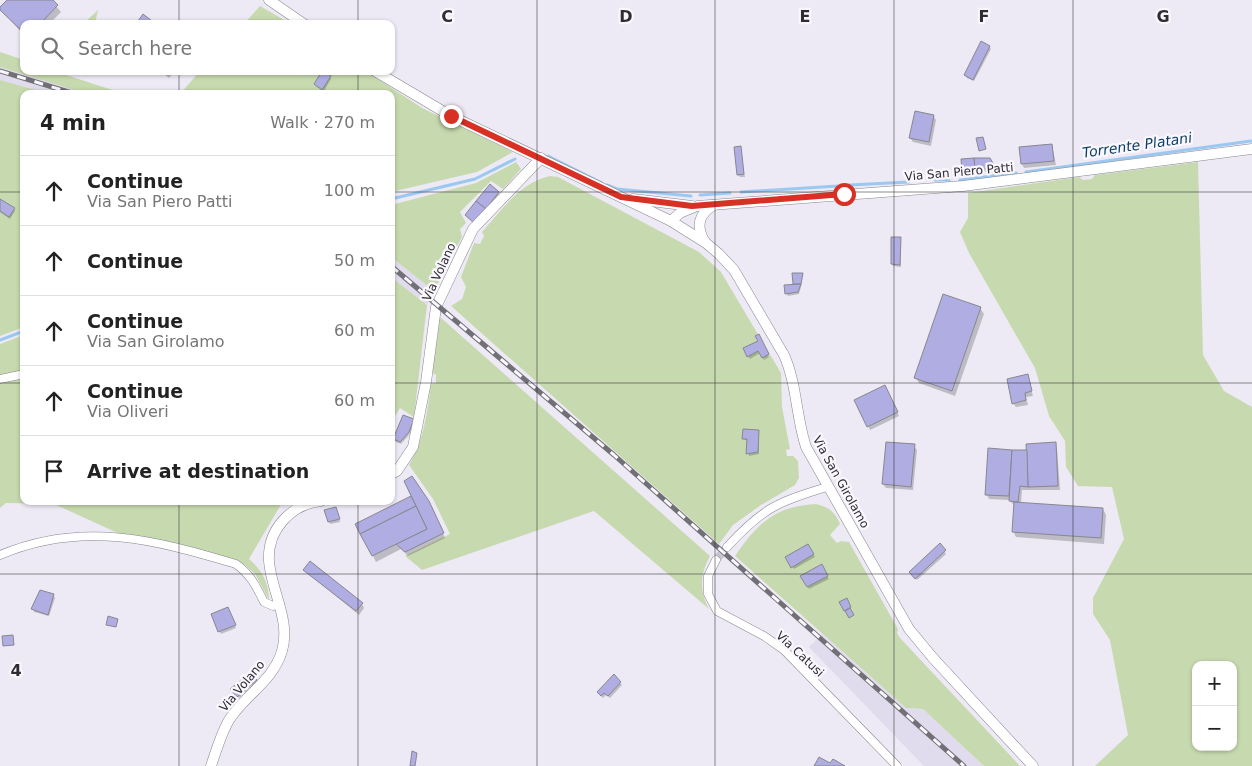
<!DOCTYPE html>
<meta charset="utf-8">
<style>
body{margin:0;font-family:"DejaVu Sans",sans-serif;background:#f2f2f2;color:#222}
.controls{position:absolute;right:15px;bottom:15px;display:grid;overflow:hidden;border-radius:10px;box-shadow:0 1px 4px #0004}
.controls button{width:45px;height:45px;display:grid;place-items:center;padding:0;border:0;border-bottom:1px solid #e0e0e0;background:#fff;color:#222;font:25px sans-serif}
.stop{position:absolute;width:15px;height:15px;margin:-11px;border:4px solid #d93025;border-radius:50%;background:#fff}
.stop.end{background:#d93025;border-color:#fff;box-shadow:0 1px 5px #0008}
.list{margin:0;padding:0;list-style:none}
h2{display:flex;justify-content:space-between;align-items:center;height:65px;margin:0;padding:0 20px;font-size:21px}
h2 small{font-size:16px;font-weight:400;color:#767676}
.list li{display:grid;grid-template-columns:32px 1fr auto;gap:15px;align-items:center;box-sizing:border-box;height:70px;padding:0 20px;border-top:1px solid #e0e0e0}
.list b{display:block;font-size:19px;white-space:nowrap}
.list p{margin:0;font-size:16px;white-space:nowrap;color:#767676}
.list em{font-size:16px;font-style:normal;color:#767676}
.icon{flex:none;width:28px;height:28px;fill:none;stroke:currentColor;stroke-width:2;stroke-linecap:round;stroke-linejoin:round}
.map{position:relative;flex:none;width:1252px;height:766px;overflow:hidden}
.search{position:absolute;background:#fff;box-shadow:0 1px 4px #0004;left:20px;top:20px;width:375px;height:55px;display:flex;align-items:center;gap:12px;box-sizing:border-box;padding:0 18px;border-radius:10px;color:#767676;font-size:19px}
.panel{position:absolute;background:#fff;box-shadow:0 1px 4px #0004;left:20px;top:90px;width:375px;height:415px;border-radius:10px}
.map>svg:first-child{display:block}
</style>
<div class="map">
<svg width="1252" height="766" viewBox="0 0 1252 766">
<rect width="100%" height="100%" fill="#edeaf5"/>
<g fill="#e1dced">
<polygon points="0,67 58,83 87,94 50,94 0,80"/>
<polygon points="391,257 434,291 427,305 391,277"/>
<polygon points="822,634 906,708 923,709 984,766 924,766 809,647"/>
</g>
<g fill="#c7daaf" fill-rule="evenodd">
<polygon points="260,6 291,24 244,24"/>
<polygon points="98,10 95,24 83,24"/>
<polygon points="0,52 24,60 24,71 63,71 63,74 125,94 87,94 0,67"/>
<polygon points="200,71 366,71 422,108 513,152 477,172 391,192 391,94 180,94"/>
<polygon points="0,80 50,94 24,94 24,327 0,336"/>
<polygon points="516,162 521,169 503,189 491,181 460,212 466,223 460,229 462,237 434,291 391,257 391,205 476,183"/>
<path d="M1198 162 1203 355 1224 391 1252 407V766H1095L1128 735 1110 640 1093 614V598L1124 539 1112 487 1078 486 1066 467 1065 441 1049 416 1035 368 969 253 960 232 968 218V193L1079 177 1083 180 1092 179 1095 175ZM1196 665H1233V747H1196Z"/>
<path d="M550 176 558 177 699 252 721 272 781 373 782 407 790 449 786 450 787 456H793L798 461 799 478 795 485 761 505 733 525 719 544 451 306 462 299 466 287 461 277 474 243 480 244 484 236 482 232C502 210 519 183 550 176Z"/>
<polygon points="391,277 427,305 414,417 400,408 391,423"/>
<path d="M440 317 710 556C700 575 699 590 709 609L594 511 422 570 405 556 450 534 433 499 409 465C424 439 427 414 431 384L436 383V375L433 373V368Z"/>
<path d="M24 335V501H283L249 559C262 570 269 583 269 600L255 574 245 565 189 547 120 534 54 504 6 503 0 508V344Z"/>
<path d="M816 504C829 507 835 512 840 524L830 535 837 543 841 541 849 542 898 629 897 633 900 638 1020 766H984L923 709 906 708 735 556C757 524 775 506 816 504Z"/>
</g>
<g fill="#0003">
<polygon points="8,0 51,0 61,12 49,24 24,24 24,35 0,9"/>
<polygon points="989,47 991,49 974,81 967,78 965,75"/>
<polygon points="160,71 175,71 169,78"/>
<polygon points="330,77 331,79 324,91 317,87 315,84"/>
<polygon points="933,116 936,120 931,146 913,142 910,138"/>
<polygon points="1052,145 1056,165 1024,168 1022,164"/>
<polygon points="740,147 745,177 740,177 738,175"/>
<polygon points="989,159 996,171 965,173 963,170"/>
<polygon points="490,186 500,195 476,225 466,215"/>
<polygon points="0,202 14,209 15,211 10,219 0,212"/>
<polygon points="900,239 901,267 893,266 892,264"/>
<polygon points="793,274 803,274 801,287 799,294 788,296 786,293 795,285"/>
<polygon points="980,308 984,314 955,396 919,383 916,378"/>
<polygon points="758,336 769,357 764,360 760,353 750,359 744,349 759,341"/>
<polygon points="1027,375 1033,396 1026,397 1028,405 1016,407 1013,403"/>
<polygon points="887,390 899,416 870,430 868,426"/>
<polygon points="413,420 415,423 409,435 401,444 396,442 394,439"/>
<polygon points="759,431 759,454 749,456 748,441 743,439"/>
<polygon points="1055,443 1057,448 1060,490 1022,490 1021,503 1103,509 1106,515 1104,544 1016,537 1013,531 1015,506 1009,500 989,499 987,495 990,450 1028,452"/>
<polygon points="914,446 917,450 913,490 886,488 883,484"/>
<polygon points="412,496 431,507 445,538 408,556 401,549 376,562 357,524"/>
<polygon points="326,511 337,511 340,522 330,524"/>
<polygon points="808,545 815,557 794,569 787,558"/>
<polygon points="940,545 946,554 917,580 912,574"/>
<polygon points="821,565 829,579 809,589 802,576"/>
<polygon points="304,570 362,604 364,608 359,615"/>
<polygon points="53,595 55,598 49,616 34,612 33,609"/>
<polygon points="229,611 236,628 221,634 212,615"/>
<polygon points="252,676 257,682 239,698 233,691 249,684"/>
<polygon points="620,683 622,685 610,698 606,695 603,698 600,695"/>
</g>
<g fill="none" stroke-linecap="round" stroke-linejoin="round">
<g stroke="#9bc8f1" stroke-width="3">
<polyline points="548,156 602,183"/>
<polyline points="1026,172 1251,141"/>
<polyline points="935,180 949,180"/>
<polyline points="960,180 1016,173"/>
<polyline points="607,185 617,189 691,196"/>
<polyline points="850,185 909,182"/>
<polyline points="741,192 838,186"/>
<polyline points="700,195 730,193"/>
<polyline points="391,199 475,179 515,159"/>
<polyline points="0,340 24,331"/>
</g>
</g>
<g fill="#b0ade2" stroke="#878790">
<polygon points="7,0 53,0 58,5 40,24 24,24 24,33 0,10 0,7"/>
<polygon points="143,14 156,24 136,24"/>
<polygon points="981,41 990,46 973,80 964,75"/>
<polygon points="322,71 331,76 322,90 314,84"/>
<polygon points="915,111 934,115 929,142 909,138"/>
<polygon points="983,137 986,149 979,151 976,138"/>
<polygon points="1052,144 1054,161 1021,164 1019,147"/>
<polygon points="741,146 744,174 737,175 734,147"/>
<polygon points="974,158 990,158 996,168 975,170"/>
<polygon points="974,158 975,170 962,171 961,159"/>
<polygon points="490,184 499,192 486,209 476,201"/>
<polygon points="0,199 15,208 9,217 0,211"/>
<polygon points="476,201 486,209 474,223 465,215"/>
<polygon points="891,237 901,237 900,265 891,264"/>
<polygon points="792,273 803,273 801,284 793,284"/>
<polygon points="801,284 798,292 785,294 784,285"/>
<polygon points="943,294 981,307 952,391 914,378"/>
<polygon points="759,334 769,354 762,358 758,351 747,357 743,348 758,341 755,336"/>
<polygon points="1028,374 1032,391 1025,393 1026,400 1012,404 1007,379"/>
<polygon points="885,385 898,412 867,427 854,400"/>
<polygon points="403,415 414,419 409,432 400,442 393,439"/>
<polygon points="743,429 759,430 758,452 746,454 747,439 742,439"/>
<polygon points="886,442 915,444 911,487 882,484"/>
<polygon points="1056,442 1058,486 1028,487 1026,444"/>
<polygon points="988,448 1012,450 1009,496 985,495"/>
<polygon points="1012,450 1027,450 1028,487 1020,486 1018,502 1009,501"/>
<polygon points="412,476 429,501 444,533 405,552 396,544 427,529 404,481"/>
<polygon points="411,496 416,506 360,534 355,524"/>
<polygon points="1014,502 1103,508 1101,538 1012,532"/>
<polygon points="416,506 427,529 372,556 360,534"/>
<polygon points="336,507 340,519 328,522 324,510"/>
<polygon points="940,543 946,550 915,579 909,572"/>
<polygon points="808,544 814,554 791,568 785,557"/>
<polygon points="310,561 363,603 356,611 303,570"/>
<polygon points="822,564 828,576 807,587 800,576"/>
<polygon points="40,590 54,594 48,615 31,609"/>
<polygon points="847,598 851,607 844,611 839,602"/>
<polygon points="228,607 236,625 218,632 211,614"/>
<polygon points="850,608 854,615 849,618 845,611"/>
<polygon points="108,616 118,619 116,627 106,625"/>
<polygon points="13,635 14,645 3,646 2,636"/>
<polygon points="252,674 257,680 251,685 246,679"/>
<polygon points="614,674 621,682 608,696 604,693 601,696 597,692"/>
<polygon points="245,677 251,685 237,697 230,689"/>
<polygon points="412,751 417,753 415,766 410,766"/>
<polygon points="819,757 830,763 833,759 845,766 814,766"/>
</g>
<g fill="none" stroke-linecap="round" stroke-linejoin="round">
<polyline stroke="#c7c4ce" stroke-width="8" stroke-dasharray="8 4" stroke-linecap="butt" points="716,560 727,547"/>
<g stroke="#88858f" stroke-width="9">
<g id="minor">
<polyline points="0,379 24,374"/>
<path d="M727 547C763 508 777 502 827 487"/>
<path d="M0 555C82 520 156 540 236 564 251 575 256 586 264 602L273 606 280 604"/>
<polyline points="716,560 708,576 708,594 717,611 764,636 784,650 897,766"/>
</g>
</g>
<g stroke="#88858f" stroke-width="11">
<g id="tertiary">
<polyline points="269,0 304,24"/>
<path d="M375 71 451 116 671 221 706 243 719 254 734 270 784 355C797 384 796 417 806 447L909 629 933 658 1033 766"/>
<polyline points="633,199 692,206"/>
<polyline points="671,221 680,213 697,206 963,186 1252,149"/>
<path d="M705 242C695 227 699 213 714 205"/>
<polyline points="391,474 397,471 413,447 426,382 436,307 473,229 541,158"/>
<path d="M211 766C216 751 221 734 229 720 246 694 273 681 282 651 291 620 271 591 269 561 267 530 291 504 321 501"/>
</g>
</g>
<use href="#minor" stroke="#fff" stroke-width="8"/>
<use href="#tertiary" stroke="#fff" stroke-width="10"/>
<g stroke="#727077" stroke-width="5">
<g id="rail">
<polyline points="0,71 75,94"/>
<polyline points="391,266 614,455 964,766"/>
</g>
</g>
<use href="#rail" stroke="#faf8fe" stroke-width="3" stroke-dasharray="9" stroke-linecap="butt"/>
</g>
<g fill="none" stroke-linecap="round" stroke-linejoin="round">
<polyline stroke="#d93025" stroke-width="6" points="451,116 621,197 692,206 844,194"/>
</g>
<path fill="none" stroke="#2f2d31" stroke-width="1" stroke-opacity="0.55" d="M179 0V24M358 0V24M537 0V766M715 0V766M894 0V766M1073 0V766M179 71V94M358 71V94M0 192H24M391 192H1252M0 383H24M391 383H1252M179 501V766M358 501V766M0 574H1252"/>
<g text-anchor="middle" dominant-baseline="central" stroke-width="4.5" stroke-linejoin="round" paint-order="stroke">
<g font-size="12" fill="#2f2d31" stroke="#faf8fe">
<text transform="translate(959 172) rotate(-5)">Via San Piero Patti</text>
<text transform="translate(439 272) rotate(-65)">Via Volano</text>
<text transform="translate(841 482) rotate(61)">Via San Girolamo</text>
<text transform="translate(800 654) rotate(43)">Via Catusi</text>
<text transform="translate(242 686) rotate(-50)">Via Volano</text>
</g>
<g font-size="14" font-style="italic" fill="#0a3e64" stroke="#faf8fe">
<text transform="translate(1137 145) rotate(-8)">Torrente Platani</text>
</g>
</g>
<g font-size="16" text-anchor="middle" font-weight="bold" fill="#2f2d31" stroke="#faf8fe" stroke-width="4.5" stroke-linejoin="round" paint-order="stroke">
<text x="447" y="22">C</text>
<text x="626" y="22">D</text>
<text x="805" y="22">E</text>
<text x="984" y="22">F</text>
<text x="1163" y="22">G</text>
<text x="16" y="676">4</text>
</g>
</svg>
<div class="controls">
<button>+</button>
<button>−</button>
</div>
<div class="stop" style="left:844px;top:194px"></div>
<div class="stop end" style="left:451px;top:116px"></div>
<div class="search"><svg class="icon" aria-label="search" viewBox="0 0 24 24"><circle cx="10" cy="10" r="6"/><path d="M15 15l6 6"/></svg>Search here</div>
<section class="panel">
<h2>4 min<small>Walk · 270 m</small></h2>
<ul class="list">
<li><svg class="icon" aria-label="ahead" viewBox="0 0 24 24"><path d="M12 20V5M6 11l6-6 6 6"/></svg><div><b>Continue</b><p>Via San Piero Patti</p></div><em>100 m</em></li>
<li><svg class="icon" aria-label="ahead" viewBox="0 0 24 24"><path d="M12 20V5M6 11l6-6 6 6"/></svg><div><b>Continue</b></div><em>50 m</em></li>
<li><svg class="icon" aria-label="ahead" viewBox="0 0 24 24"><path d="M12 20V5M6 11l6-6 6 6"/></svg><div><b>Continue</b><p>Via San Girolamo</p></div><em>60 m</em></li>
<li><svg class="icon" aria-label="ahead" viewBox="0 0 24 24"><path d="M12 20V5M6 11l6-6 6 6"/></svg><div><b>Continue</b><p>Via Oliveri</p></div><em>60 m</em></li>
<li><svg class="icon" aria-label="arrive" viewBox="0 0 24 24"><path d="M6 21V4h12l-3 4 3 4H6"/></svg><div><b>Arrive at destination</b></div></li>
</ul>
</section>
</div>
